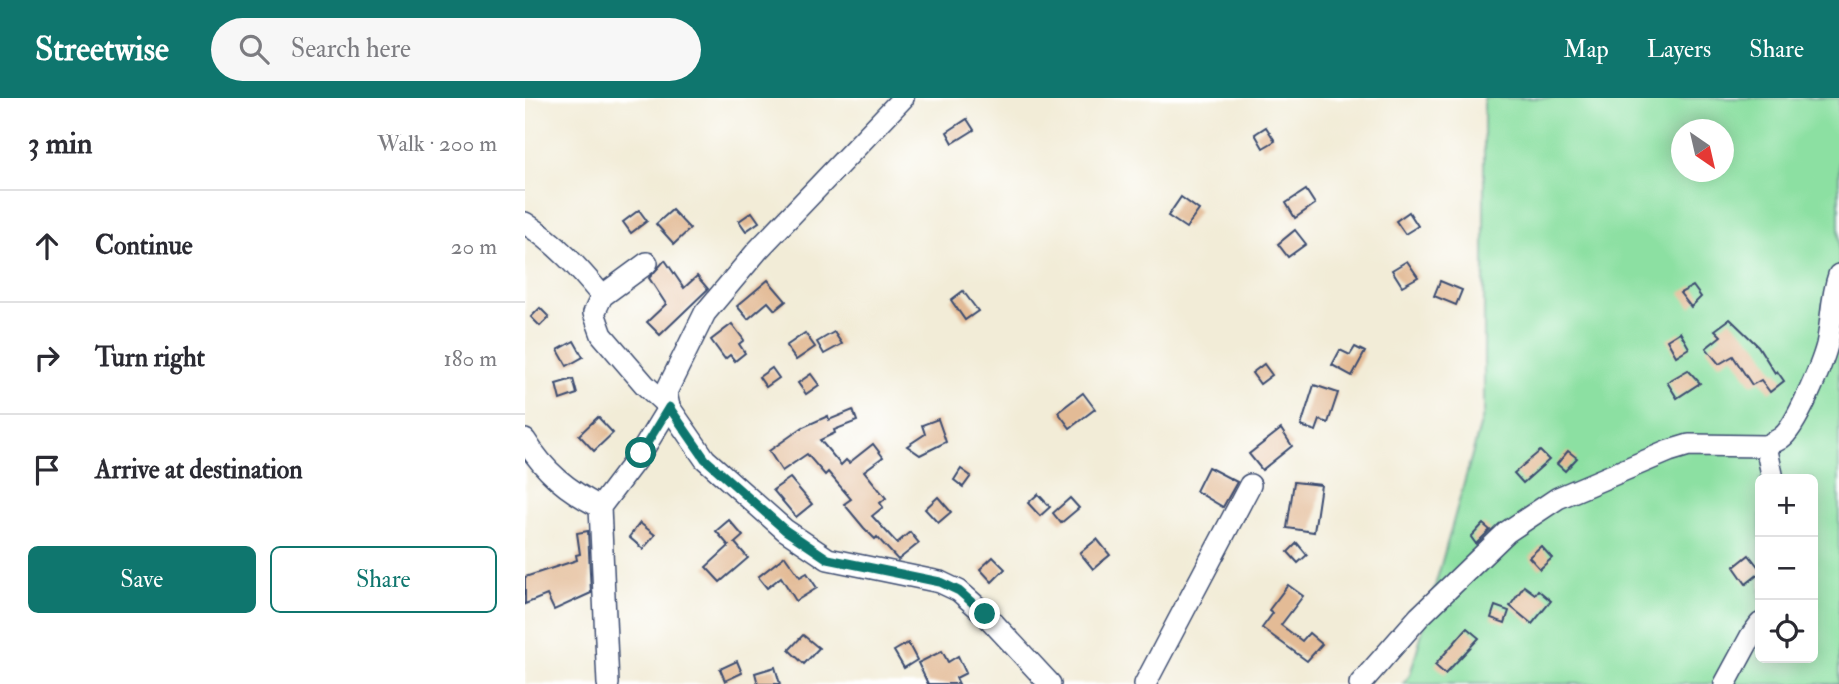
<!DOCTYPE html>
<meta charset="utf-8">
<style>
body{margin:0;font-family:"IM FELL Double Pica",serif;background:#f7f7f7;color:#2b2b33}
.controls{position:absolute;right:21px;bottom:21px;display:grid;overflow:hidden;border-radius:10px;box-shadow:0 4px 18px #0003}
.controls button{width:63px;height:63px;display:grid;place-items:center;padding:0;border:0;border-bottom:2px solid #e1e1e2;background:#fff;color:#2b2b33;font:35px sans-serif}
.compass{position:absolute;left:1146px;top:21px;width:63px;height:63px;border-radius:50%;background:#fff;box-shadow:0 4px 18px #0003;rotate:146deg}
.stop{position:absolute;width:21px;height:21px;margin:-16px;border:5px solid #0f766e;border-radius:50%;background:#fff}
.stop.end{background:#0f766e;border-color:#fff;box-shadow:0 2px 7px #0008}
.list{margin:0;padding:0;list-style:none}
h2{display:flex;justify-content:space-between;align-items:center;height:91px;margin:0;padding:0 28px;font-size:30px}
h2 small{font-size:23px;font-weight:400;color:#7c7c81}
.list li{display:grid;grid-template-columns:46px 1fr auto;gap:21px;align-items:center;box-sizing:border-box;height:112px;padding:0 28px;border-top:2px solid #e1e1e2}
.list b{display:block;font-size:26px;white-space:nowrap}
.list em{font-size:23px;font-style:normal;color:#7c7c81}
.actions{display:flex;gap:14px;padding:21px 28px}
.actions a{flex:1;padding:16px 0;border:2px solid #0f766e;border-radius:10px;text-align:center;font-size:24px;color:#0f766e}
.actions .main{background:#0f766e;color:#fff}
.icon{flex:none;width:38px;height:38px;fill:none;stroke:currentColor;stroke-width:2;stroke-linecap:round;stroke-linejoin:round}
.map{position:relative;flex:none;width:1314px;height:586px;overflow:hidden}
header{display:flex;align-items:center;gap:42px;box-sizing:border-box;height:98px;padding:0 35px;background:#0f766e;color:#fff}
header strong{font-size:33px}
nav{display:flex;gap:38px;margin-inline-start:auto;font-size:24px}
.search{width:490px;height:63px;background:#f7f7f7;display:flex;align-items:center;gap:18px;box-sizing:border-box;padding:0 24px;border-radius:38px;color:#7c7c81;font-size:26px}
main{display:flex}
aside{flex:1;background:#fff}
.map>svg:first-child{display:block}
</style>
<header>
<strong>Streetwise</strong>
<div class="search"><svg class="icon" aria-label="search" viewBox="0 0 24 24"><circle cx="10" cy="10" r="6"/><path d="M15 15l6 6"/></svg>Search here</div>
<nav><a>Map</a><a>Layers</a><a>Share</a></nav>
</header>
<main>
<aside>
<h2>3 min<small>Walk · 200 m</small></h2>
<ul class="list">
<li><svg class="icon" aria-label="ahead" viewBox="0 0 24 24"><path d="M12 20V5M6 11l6-6 6 6"/></svg><div><b>Continue</b></div><em>20 m</em></li>
<li><svg class="icon" aria-label="right" viewBox="0 0 24 24"><path d="M7 20v-9h11M14 6l5 5-5 5"/></svg><div><b>Turn right</b></div><em>180 m</em></li>
<li><svg class="icon" aria-label="arrive" viewBox="0 0 24 24"><path d="M6 21V4h12l-3 4 3 4H6"/></svg><div><b>Arrive at destination</b></div></li>
</ul>
<div class="actions"><a class="main">Save</a><a>Share</a></div>
</aside>
<div class="map">
<svg width="1314" height="586" viewBox="0 0 1314 586">
<rect width="100%" height="100%" fill="#fff"/>
<filter id="ink" filterUnits="userSpaceOnUse"><feTurbulence type="fractalNoise" baseFrequency=".0143" numOctaves="2"/><feDisplacementMap in="SourceGraphic" scale="14" xChannelSelector="R" yChannelSelector="G"/><feConvolveMatrix kernelMatrix="1 2 1 2 8 2 1 2 1" color-interpolation-filters="sRGB"/></filter>
<filter id="wash" filterUnits="userSpaceOnUse"><feTurbulence type="fractalNoise" baseFrequency=".00686" numOctaves="4" result="noise"/><feDisplacementMap in="SourceGraphic" scale="28" xChannelSelector="R" yChannelSelector="G"/><feGaussianBlur stdDeviation="1.57" result="paint"/><feColorMatrix in="noise" values="0 0 0 0 0 0 0 0 0 0 0 0 0 0 0 0 0 1.4 0 .05"/><feComposite in="paint" operator="in"/></filter>
<g filter="url(#wash)">
<rect width="100%" height="100%" fill="#f2ecd7"/>
<path fill="#8ce0a2" stroke="#548880" stroke-width="2" fill-rule="evenodd" d="M959 0H1314V586H878L885 577 959 314ZM1156 32H1198V74H1156ZM1235 381H1288V560H1235Z"/>
<g id="blocks">
<g fill="#e3bb96">
<polygon points="442,21 449,32 428,45 422,34"/>
<polygon points="741,29 750,43 738,50 730,36"/>
<polygon points="781,92 790,106 770,120 761,105"/>
<polygon points="656,99 674,112 661,130 643,118"/>
<polygon points="114,112 122,123 106,135 98,124"/>
<polygon points="147,112 165,131 149,146 131,126"/>
<polygon points="227,114 234,124 221,133 214,123"/>
<polygon points="884,114 893,128 880,136 871,123"/>
<polygon points="770,132 781,146 763,159 753,146"/>
<polygon points="140,162 159,190 172,178 183,191 135,237 122,224 141,206 124,180"/>
<polygon points="882,163 893,179 877,188 867,172"/>
<polygon points="243,182 261,203 250,212 243,204 223,221 212,208"/>
<polygon points="915,183 937,192 931,207 909,198"/>
<polygon points="1168,188 1176,199 1166,209 1155,195"/>
<polygon points="438,193 453,213 440,222 426,202"/>
<polygon points="15,210 24,219 15,228 6,219"/>
<polygon points="1205,221 1233,248 1250,275 1252,273 1259,283 1245,294 1236,282 1227,287 1208,258 1194,266 1181,250 1196,238 1190,232"/>
<polygon points="207,226 219,242 214,246 220,255 210,263 205,257 200,261 186,242"/>
<polygon points="309,234 317,246 299,256 292,244"/>
<polygon points="1155,234 1164,250 1151,258 1142,242"/>
<polygon points="280,235 290,249 271,262 261,248"/>
<polygon points="49,243 58,259 42,268 33,252"/>
<polygon points="830,249 840,254 827,278 807,267 815,252 825,257"/>
<polygon points="739,266 747,277 735,286 727,275"/>
<polygon points="247,270 254,280 241,289 234,279"/>
<polygon points="1163,272 1175,285 1152,300 1142,284"/>
<polygon points="286,276 294,287 281,296 273,285"/>
<polygon points="48,281 52,296 35,302 31,286"/>
<polygon points="789,287 813,295 803,325 795,322 791,333 776,328"/>
<polygon points="558,295 570,311 545,330 533,314"/>
<polygon points="328,312 332,323 309,332 310,335 295,342 316,367 321,362 324,365 348,346 358,359 339,373 361,400 355,405 358,409 347,418 372,445 385,434 394,445 373,462 352,439 350,441 339,430 319,406 326,401 303,374 300,377 282,356 257,373 244,353 278,329 303,318 304,322"/>
<polygon points="73,319 88,335 69,353 54,337"/>
<polygon points="413,321 421,344 395,357 382,348 400,336 397,327"/>
<polygon points="756,331 767,348 737,372 724,356"/>
<polygon points="1015,353 1024,362 998,385 989,375"/>
<polygon points="1043,353 1052,360 1040,373 1032,366"/>
<polygon points="683,369 712,384 698,409 671,393"/>
<polygon points="436,371 446,378 438,389 429,382"/>
<polygon points="265,380 287,406 271,419 248,392"/>
<polygon points="769,384 796,387 789,434 762,430"/>
<polygon points="513,396 525,409 515,418 503,405"/>
<polygon points="413,399 426,414 413,425 400,411"/>
<polygon points="545,400 554,410 536,425 528,415"/>
<polygon points="204,422 218,438 210,445 223,460 195,484 181,469 204,448 191,433"/>
<polygon points="115,425 130,437 118,451 104,439"/>
<polygon points="958,426 965,432 951,446 946,439"/>
<polygon points="63,433 66,495 29,512 22,497 0,506 0,479 52,462 51,457 55,456 52,435"/>
<polygon points="572,441 585,457 568,471 555,455"/>
<polygon points="772,445 782,457 773,465 763,454"/>
<polygon points="1016,448 1027,460 1015,471 1004,459"/>
<polygon points="1224,457 1235,471 1235,475 1221,486 1209,469"/>
<polygon points="260,458 275,479 282,475 292,490 271,503 256,479 242,490 233,479"/>
<polygon points="468,459 480,471 467,484 455,471"/>
<polygon points="763,487 778,498 756,527 777,543 784,535 797,546 782,563 737,530 748,515 744,512"/>
<polygon points="999,488 1010,496 1013,492 1026,503 1007,526 985,508"/>
<polygon points="970,508 984,513 980,525 966,520"/>
<polygon points="942,530 954,540 920,576 910,567"/>
<polygon points="278,537 294,550 279,566 264,552"/>
<polygon points="383,545 392,562 379,570 369,553"/>
<polygon points="417,553 423,564 433,558 441,575 431,580 434,586 403,586 393,565"/>
<polygon points="212,563 217,575 200,583 195,571"/>
<polygon points="250,569 255,586 233,586 230,575"/>
</g>
</g>
</g>
<g filter="url(#ink)">
<use href="#blocks" fill-opacity="0" stroke="#3b4b70" stroke-width="2"/>
<g fill="none" stroke-linecap="round" stroke-linejoin="round">
<g stroke="#3b4b70" stroke-width="24">
<g id="minor">
<path d="M0 125C31 145 54 170 77 198"/>
<polyline points="122,165 77,198 69,215 77,237 120,287 144,309 180,361 260,432 303,461 415,484 434,493 460,516 525,586"/>
<path d="M0 342C20 374 42 392 75 409"/>
<path d="M1248 381 1241 348C1246 345 1252 343 1256 340 1271 330 1297 266 1302 247 1307 223 1306 200 1314 177"/>
<polyline points="83,586 75,409 116,355 144,309 141,294 180,215 233,152 378,0"/>
<polyline points="620,586 725,387"/>
<polyline points="835,586 894,519 982,434 1033,400 1144,353 1164,347 1241,348"/>
<polyline points="1200,586 1226,538 1235,526"/>
</g>
</g>
<use href="#minor" stroke="#fff" stroke-width="21"/>
</g>
</g>
<g fill="none" stroke-linecap="round" stroke-linejoin="round" filter="url(#ink)">
<polyline stroke="#0f766e" stroke-width="9" points="116,355 144,309 180,361 260,432 303,461 415,484 434,493 460,516"/>
</g>
</svg>
<div class="controls">
<button>+</button>
<button>−</button>
<button><svg class="icon" aria-label="locate" viewBox="0 0 24 24"><circle cx="12" cy="12" r="6"/><path d="M12 2v4M12 18v4M2 12h4M18 12h4"/></svg></button>
</div>
<svg class="compass" viewBox="-18 -18 36 36"><path d="M0-13l5 13h-10z" fill="#e53935"/><path d="M0 13l5-13h-10z" fill="#7c7c81"/></svg>
<div class="stop" style="left:116px;top:355px"></div>
<div class="stop end" style="left:460px;top:516px"></div>
</div>
</main>
